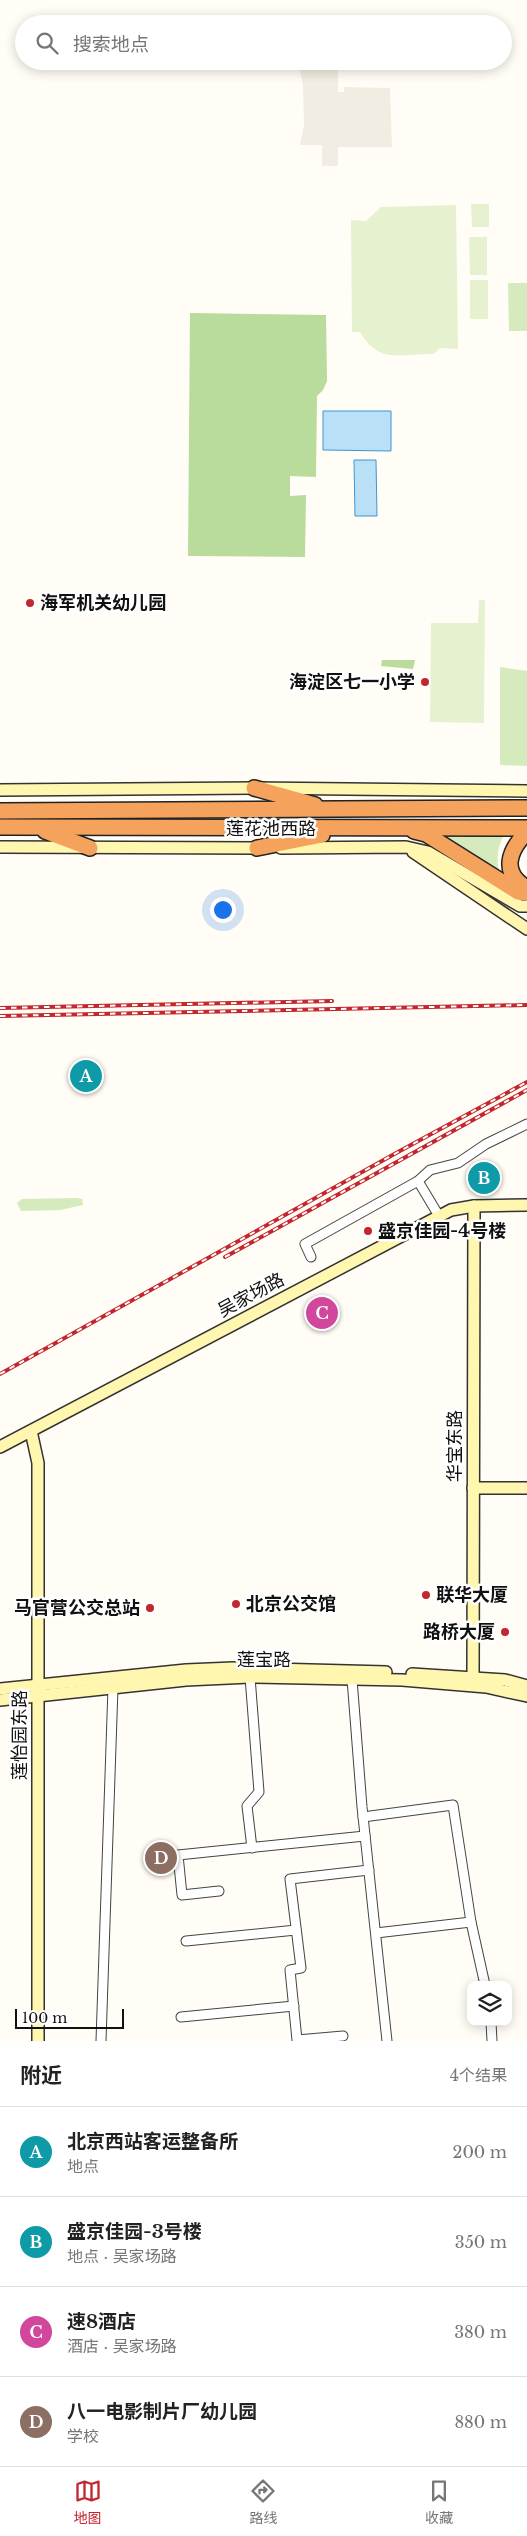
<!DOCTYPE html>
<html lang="zh">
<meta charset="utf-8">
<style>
body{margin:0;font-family:"Libre Baskerville","Noto Sans SC",serif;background:#f2f2f2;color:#222}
.controls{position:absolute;right:15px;bottom:15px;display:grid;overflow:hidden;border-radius:10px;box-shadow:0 2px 12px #0003}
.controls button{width:45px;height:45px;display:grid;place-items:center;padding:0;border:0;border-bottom:1px solid #e0e0e0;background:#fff;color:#222;font:25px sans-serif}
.scale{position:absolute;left:15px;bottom:12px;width:109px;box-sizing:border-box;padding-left:5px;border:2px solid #111;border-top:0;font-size:14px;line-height:18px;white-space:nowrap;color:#111;-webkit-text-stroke:4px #fff;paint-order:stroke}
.you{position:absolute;left:222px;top:909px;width:18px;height:18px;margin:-12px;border:4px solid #fff;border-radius:50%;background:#1a73e8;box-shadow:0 0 0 8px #1a73e833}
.badge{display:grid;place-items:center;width:32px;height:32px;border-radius:50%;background:#c4262e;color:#fff;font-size:16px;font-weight:700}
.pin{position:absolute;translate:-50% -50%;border:2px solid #fff;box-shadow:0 1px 5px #0006}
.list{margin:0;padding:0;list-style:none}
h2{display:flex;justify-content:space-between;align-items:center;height:65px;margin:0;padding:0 20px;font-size:21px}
h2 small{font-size:16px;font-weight:400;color:#767676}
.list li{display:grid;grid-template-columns:32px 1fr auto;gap:15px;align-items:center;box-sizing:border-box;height:90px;padding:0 20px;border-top:1px solid #e0e0e0}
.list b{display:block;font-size:19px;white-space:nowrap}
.list p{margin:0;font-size:16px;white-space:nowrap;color:#767676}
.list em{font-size:16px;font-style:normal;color:#767676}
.icon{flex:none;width:28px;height:28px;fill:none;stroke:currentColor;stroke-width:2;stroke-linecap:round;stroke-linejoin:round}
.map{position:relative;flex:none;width:527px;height:2041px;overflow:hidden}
.search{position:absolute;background:#fff;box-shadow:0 2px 12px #0003;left:15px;right:15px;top:15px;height:55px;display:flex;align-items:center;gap:12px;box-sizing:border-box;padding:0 18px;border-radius:28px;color:#767676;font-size:19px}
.sheet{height:425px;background:#fff}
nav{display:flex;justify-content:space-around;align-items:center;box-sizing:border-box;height:70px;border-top:1px solid #e0e0e0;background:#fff;font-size:14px;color:#767676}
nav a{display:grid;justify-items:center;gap:2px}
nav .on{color:#c4262e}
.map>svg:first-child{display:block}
</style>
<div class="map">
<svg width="527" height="2041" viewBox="0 0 527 2041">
<rect width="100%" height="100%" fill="#fffdf5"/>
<g fill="#d5ebbd">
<polygon points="508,283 527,283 527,331 509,331"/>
<polygon points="500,667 527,671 527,766 500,765"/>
<path d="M505 833C496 849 496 862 501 879L440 834Z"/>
<polygon points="77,1198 82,1199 83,1205 60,1210 21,1211 17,1203 22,1199"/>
</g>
<g fill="#b9dc9c">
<polygon points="190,313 326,315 327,381 323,390 317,396 316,477 290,476 290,496 306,495 305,557 188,556"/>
<polygon points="382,660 415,660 413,669 381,666"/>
</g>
<g fill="#e6f2cf">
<polygon points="471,204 489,204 489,227 472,227"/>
<path d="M456 205 458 349 440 348 435 353 431 354C398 354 379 364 360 332H352L351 220 366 221 381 207Z"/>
<polygon points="469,237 487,237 487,275 470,275"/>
<rect x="470" y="280" width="18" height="39"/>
<polygon points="479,600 485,600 484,723 430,722 431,623 478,623"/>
</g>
<polygon fill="#f1ede2" points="300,70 338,70 338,92 344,92 344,87 390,88 392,147 338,147 338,166 322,166 322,145 300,145 304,125 303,86"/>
<g fill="#b9e0f7" stroke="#3f96cf">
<polygon points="323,411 391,411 391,451 323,450"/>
<polygon points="354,460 376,460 377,516 355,516"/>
</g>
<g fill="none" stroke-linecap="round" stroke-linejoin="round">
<g stroke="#444" stroke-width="11">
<g id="street">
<polyline points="418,1181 439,1216"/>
<polyline points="311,1257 305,1244 418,1181 430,1170 458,1163 486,1144 527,1124"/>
<polyline points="250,1677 259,1792 247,1806 252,1848"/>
<polyline points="352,1679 362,1807 387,2041"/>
<polyline points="363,1817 453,1805 471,1922 485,1985"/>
<polyline points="219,1891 182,1895 178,1855 365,1836"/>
<polyline points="376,1933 471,1922"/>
<polyline points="186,1941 296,1930"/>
<polyline points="181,2017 294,2006"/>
<polyline points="491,2022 492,2041"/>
<polyline points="343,2036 297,2040 290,1970 301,1968 290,1879 369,1870"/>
<polyline points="101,2041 113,1687"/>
</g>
</g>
<g stroke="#333" stroke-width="14">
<g id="secondary">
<polyline points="0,790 254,788 527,791"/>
<polyline points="0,847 265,848"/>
<polyline points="281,848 406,847 428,852 520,906 527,906"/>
<polyline points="413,852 527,929"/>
<polyline points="31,1431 38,1463 38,2041"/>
<polyline points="0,1447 451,1210 474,1206 527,1205"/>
<polyline points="473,1488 527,1488"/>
<polyline points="412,1674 505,1680 527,1686"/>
<polyline points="473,1684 474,1206"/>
<polyline points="0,1689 186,1670 233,1668 386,1672"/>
<polyline points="0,1700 186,1680 250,1677 402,1680 486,1687 527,1696"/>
</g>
</g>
<g stroke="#222" stroke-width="18">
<g id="highway">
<polyline points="254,788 315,805"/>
<polyline points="0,811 527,808"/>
<polyline points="0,827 527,828"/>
<polyline points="45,831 90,848"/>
<polyline points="414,831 426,834 518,892 527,893"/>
<path d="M527 832C509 850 500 873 527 888"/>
<polyline points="257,848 322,835"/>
</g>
</g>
<use href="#street" stroke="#fff" stroke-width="9"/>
<use href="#secondary" stroke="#fff6b0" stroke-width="11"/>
<use href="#highway" stroke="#f5a25d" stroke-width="15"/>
<g stroke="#c4262e" stroke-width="4">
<g id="rail">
<polyline points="0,1008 332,1001"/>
<polyline points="0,1016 527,1005"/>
<polyline points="225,1257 527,1090"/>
<polyline points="0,1374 398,1152 527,1082"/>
</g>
</g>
<use href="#rail" stroke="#fff" stroke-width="2" stroke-dasharray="5.5" stroke-linecap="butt"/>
</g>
<g fill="#c4262e" stroke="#fff" stroke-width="2">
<circle cx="30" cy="603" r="5"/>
<circle cx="425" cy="682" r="5"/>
<circle cx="368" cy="1231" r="5"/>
<circle cx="426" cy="1595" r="5"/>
<circle cx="236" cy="1604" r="5"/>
<circle cx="150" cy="1608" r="5"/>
<circle cx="505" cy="1632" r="5"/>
</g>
<g text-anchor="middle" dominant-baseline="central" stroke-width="5" stroke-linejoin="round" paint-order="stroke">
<g font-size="18" font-weight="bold" fill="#111" stroke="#fff" text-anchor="start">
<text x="40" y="603">海军机关幼儿园</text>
<text x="415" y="682" text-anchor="end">海淀区七一小学</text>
<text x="378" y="1231">盛京佳园-4号楼</text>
<text x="436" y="1595">联华大厦</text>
<text x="246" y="1604">北京公交馆</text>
<text x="140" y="1608" text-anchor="end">马官营公交总站</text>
<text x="495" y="1632" text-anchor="end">路桥大厦</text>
</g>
<g font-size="18" fill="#111" stroke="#fff">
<text x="271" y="829">莲花池西路</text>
<text transform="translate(251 1295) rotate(-28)">吴家场路</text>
<text transform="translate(455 1446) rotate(-90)">华宝东路</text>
<text x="264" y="1660">莲宝路</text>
<text transform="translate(20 1735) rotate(-90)">莲怡园东路</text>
</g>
</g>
</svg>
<div class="controls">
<button><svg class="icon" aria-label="layers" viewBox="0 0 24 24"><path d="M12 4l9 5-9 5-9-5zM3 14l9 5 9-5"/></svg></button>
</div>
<div class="scale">100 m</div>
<div class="you"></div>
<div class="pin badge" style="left:86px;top:1076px;background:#0f9aa8">A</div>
<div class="pin badge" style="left:484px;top:1178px;background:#0f9aa8">B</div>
<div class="pin badge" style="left:322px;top:1313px;background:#d1479c">C</div>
<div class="pin badge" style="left:161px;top:1858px;background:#8d6e63">D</div>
<div class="search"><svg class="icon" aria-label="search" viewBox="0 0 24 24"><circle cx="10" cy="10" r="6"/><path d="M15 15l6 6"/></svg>搜索地点</div>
</div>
<section class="sheet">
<h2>附近<small>4个结果</small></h2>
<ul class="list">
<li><span class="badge" style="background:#0f9aa8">A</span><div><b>北京西站客运整备所</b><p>地点</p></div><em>200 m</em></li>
<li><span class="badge" style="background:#0f9aa8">B</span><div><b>盛京佳园-3号楼</b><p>地点 · 吴家场路</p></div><em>350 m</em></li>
<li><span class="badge" style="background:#d1479c">C</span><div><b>速8酒店</b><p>酒店 · 吴家场路</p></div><em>380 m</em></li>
<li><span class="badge" style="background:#8d6e63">D</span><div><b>八一电影制片厂幼儿园</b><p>学校</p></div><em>880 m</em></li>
</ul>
</section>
<nav>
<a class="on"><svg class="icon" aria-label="map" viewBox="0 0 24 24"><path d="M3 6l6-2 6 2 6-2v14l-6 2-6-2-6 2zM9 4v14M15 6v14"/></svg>地图</a>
<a><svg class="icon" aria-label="directions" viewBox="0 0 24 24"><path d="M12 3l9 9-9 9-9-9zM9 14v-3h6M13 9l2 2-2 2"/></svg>路线</a>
<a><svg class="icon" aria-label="saved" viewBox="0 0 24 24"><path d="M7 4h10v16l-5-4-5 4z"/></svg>收藏</a>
</nav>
